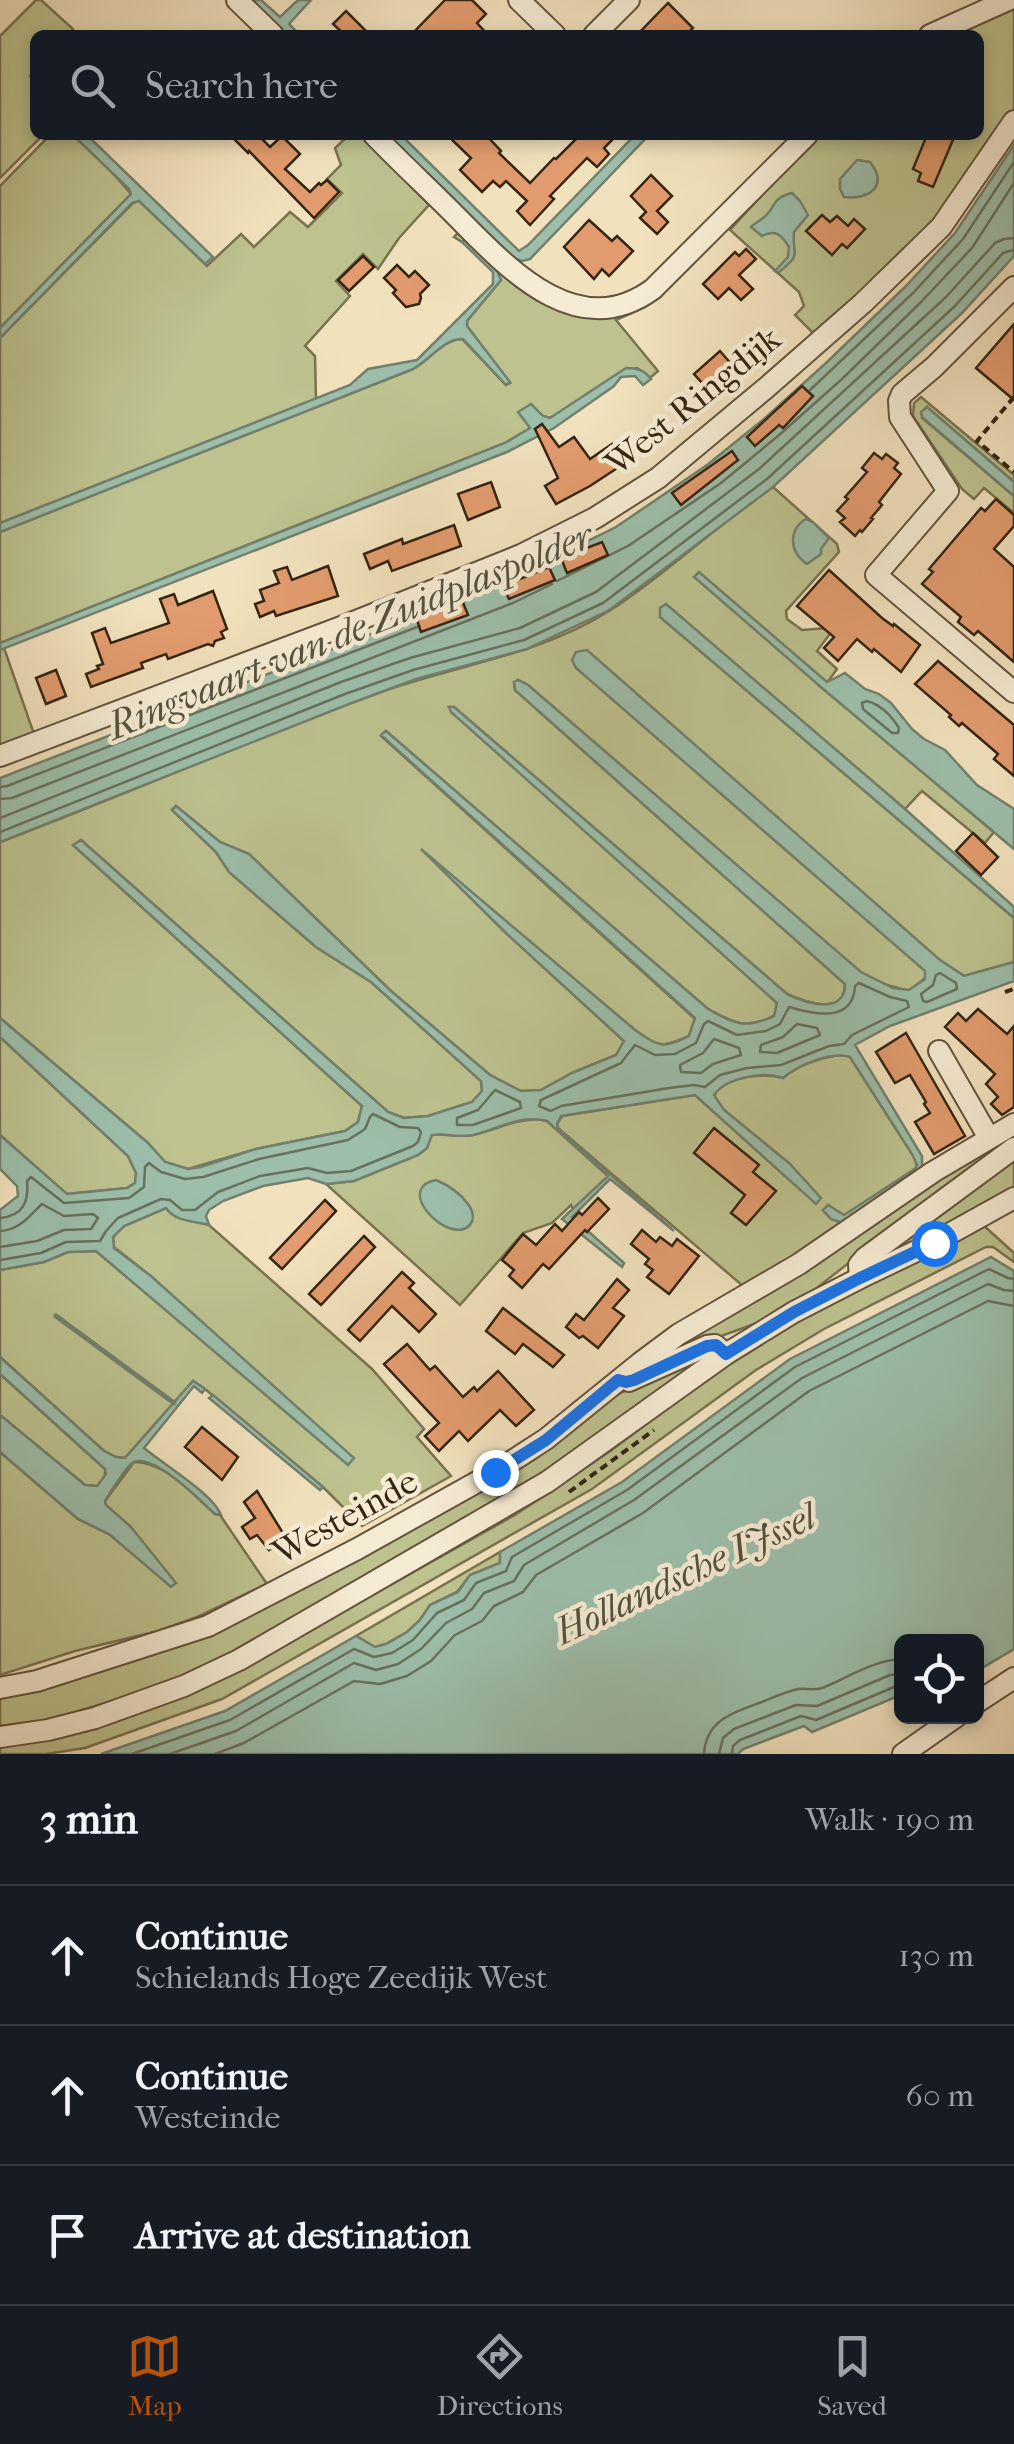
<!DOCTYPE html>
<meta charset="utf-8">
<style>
body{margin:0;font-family:"IM FELL French Canon",serif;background:#20242c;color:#f1f3f6}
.controls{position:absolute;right:30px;bottom:30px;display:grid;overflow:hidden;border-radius:15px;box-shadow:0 5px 15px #0003}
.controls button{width:90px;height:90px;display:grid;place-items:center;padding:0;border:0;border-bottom:2px solid #363941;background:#171b24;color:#f1f3f6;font:50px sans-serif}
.stop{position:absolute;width:30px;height:30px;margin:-22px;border:8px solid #1a73e8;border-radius:50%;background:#fff}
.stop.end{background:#1a73e8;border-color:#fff;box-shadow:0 2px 10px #0008}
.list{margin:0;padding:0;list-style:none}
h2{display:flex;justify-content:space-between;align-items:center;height:130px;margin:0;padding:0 40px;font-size:42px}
h2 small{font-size:32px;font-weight:400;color:#9ea1a6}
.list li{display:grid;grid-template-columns:65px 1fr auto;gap:30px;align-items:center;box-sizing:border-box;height:140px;padding:0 40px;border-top:2px solid #363941}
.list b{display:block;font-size:38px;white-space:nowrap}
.list p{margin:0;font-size:32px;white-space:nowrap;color:#9ea1a6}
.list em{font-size:32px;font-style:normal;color:#9ea1a6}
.icon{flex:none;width:55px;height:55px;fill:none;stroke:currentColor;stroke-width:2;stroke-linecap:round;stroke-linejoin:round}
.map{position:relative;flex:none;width:1014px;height:1754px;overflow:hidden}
.search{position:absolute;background:#171b24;box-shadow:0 5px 15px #0003;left:30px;right:30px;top:30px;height:110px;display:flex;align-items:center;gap:25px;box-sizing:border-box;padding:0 35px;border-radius:15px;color:#9ea1a6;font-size:38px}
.sheet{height:550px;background:#171b24}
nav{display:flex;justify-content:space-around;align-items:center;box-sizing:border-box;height:140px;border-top:2px solid #363941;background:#171b24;font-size:28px;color:#9ea1a6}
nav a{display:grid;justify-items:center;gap:5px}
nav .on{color:#b45309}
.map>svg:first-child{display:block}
</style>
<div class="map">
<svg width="1014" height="1754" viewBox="0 0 1014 1754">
<rect width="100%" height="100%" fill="#f1e1bd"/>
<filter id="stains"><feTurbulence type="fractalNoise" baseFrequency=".002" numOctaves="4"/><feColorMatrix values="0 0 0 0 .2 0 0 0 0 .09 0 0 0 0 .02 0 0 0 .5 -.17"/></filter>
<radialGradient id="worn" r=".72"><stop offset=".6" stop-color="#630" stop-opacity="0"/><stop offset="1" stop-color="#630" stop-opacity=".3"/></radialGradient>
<g fill="#bdc28f" stroke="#787350" stroke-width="2.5">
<polygon points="36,0 41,0 73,29 68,35 35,35 35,70 30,76 35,82 35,135 43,135 0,178 0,36"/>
<polygon points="1014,5 1014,111 1009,120 1004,117 961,187 936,221 817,337 795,315 804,306 799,292 730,230 817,135 979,135 979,35 947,35"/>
<polygon points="50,135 77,135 77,139 103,162 131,194 0,328 0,186"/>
<polygon points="349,135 357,135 361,138 368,136 429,205 399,238 378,269 363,254 336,281 350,296 305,346 315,356 316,399 0,523 0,338 133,203 140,200 207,266 241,234 254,247 290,212 308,227 342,193 327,179 341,165 335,148"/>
<path d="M458 233 469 236 569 313 591 318 605 317 657 291 661 296 645 307 616 320 658 371 650 378 637 368 561 412 550 418 543 416 531 428 505 443 0 643V532L413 369C429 360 444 339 462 339L506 385 510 383 467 326V321L501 280 497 271 465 240 462 242 454 237Z"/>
<polygon points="921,397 1014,475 1014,482 927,407 922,418 1014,496 1014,513 984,488 974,499 962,489 913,416 914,403"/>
<path d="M773 487 837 544 839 552 786 611 787 619 802 630 828 628 832 631 817 651 837 669 827 683 698 572 822 688 994 832 985 843 922 791 905 809 666 605 660 617 1014 918V962L964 976 940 960 926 971 925 978 909 991 843 973 859 971 528 685 518 680 514 683 515 690 845 984C845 1017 805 1002 787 994L454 707H450L777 1003 774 1016C744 1030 734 1023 708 1009L386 731 381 736 695 1019 689 1036C661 1049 660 1047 635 1030L435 862 507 934 624 1041 616 1055 572 1073 541 1090 521 1091 490 1075 391 991 249 854 220 842 176 806 172 810 216 852 229 872 316 947 371 982 481 1081 482 1091 472 1102 428 1116 404 1118 388 1112 81 840 74 846 362 1106 358 1122 345 1131 256 1149 188 1169 165 1162 148 1143 0 1018V842C128 794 253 738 381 692 457 665 540 655 609 611 667 574 716 525 773 487Z"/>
<polygon points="4,648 34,734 0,748 0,650"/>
<polygon points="0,1037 128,1156 136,1173 135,1183 127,1188 66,1194 0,1135"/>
<path d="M845 1054 850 1057 912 1154 917 1161 916 1168 844 1216 828 1205 823 1210 831 1219 843 1223 821 1241 743 1286 558 1128 557 1124 562 1116 695 1095 784 1175 790 1164 724 1110 715 1099V1092C730 1077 763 1072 783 1078 799 1064 824 1057 845 1054Z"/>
<path d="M539 1119 547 1121 608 1176V1178L573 1209 571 1205 552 1223 523 1233 460 1305 326 1184 354 1181 418 1155 427 1148 431 1135C445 1133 459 1138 473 1135 499 1129 511 1120 539 1119Z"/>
<polygon points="1014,1131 1014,1139 903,1220 808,1295 757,1323 644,1364"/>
<polygon points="1014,1157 1014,1190 977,1211 880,1259"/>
<path d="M166 1208C181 1221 190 1219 209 1225L372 1369 424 1429 417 1437 451 1476 362 1526 323 1487 205 1389 193 1381 125 1458 116 1457 104 1451 0 1357V1270L44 1262 68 1252 96 1251 348 1464 152 1277 114 1247 113 1237 124 1226Z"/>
<polygon points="982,1224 1014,1253 1014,1262 993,1247 986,1247 824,1329 756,1370 592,1489 222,1699 85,1748 46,1754 0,1754 0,1747 62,1736 235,1672 515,1515 609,1452 707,1379 797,1321 877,1281"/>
<polygon points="706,1356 547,1474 289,1624 203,1667 155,1688 42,1722 0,1726 0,1695 223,1625 534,1460 609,1399 677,1365"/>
<path d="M0 1374 105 1469C106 1477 103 1481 97 1486L85 1485 0 1415Z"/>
<path d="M0 1452 78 1519 109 1534 127 1548 131 1527 105 1505V1501L134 1462C167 1462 192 1494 215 1514L220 1515 267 1584 197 1617 158 1631 75 1651 0 1675Z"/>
<polygon points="500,1552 500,1563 470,1575 457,1592 430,1605 420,1620 407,1632 386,1644 375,1647 356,1636"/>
</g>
<g fill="#9cbeaa" stroke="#72806d" stroke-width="2.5">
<polygon points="248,0 261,0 280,17 298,0 311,0 289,24 300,35 283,35"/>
<polygon points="77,135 87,135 213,257 205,264 139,201 132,203 0,338 0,328 131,194 129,189 77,139"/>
<polygon points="385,135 401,135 519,251 528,245 635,135 649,135 530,259 522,261 513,258 481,229"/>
<polygon points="1014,145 1014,256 962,313 773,487 608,611 527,649 416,679 349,704 0,842 0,778 505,582 616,527 707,465 764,419 826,363 906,286 955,233"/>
<path d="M857 160 870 162C889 186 869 200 844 197L840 189V179Z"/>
<path d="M792 193 800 201 808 215 794 232C792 259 803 252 778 273L775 271 788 257 789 247C782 235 775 229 762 236L751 227C754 223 759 222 763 218 777 208 769 199 792 193Z"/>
<path d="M465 239 497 271 501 280 467 321V326L510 382 506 385 463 339C444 338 430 360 413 369L0 532V523L350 385 368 369 417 360 493 284V272L462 242Z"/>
<path d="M626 368C638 368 644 370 651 379L643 385 635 376 621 377 614 386 554 428 507 452 0 650V643L505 443 530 428 518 412 531 404 543 416 550 418Z"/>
<polygon points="927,407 1014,482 1014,496 922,417 921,412"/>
<path d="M806 519 814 523 829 538 821 549V554L807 564C789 552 788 530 806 519Z"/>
<polygon points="699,572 827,682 845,673 865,689 879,694 891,703 912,729 924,739 945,750 977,785 1014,809 1014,849 822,688 694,577"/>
<polygon points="666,604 905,809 1014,907 1014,918 660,617 660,608"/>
<path d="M587 650 940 960 964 976 1014 962V981L890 1026 855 1045 922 1156V1170L843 1223 831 1219 823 1210 828 1205 844 1215 915 1169 917 1165 912 1154 850 1057C831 1051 798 1065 783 1078 763 1071 727 1077 714 1095L724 1110 790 1164 821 1198 816 1204 695 1095 561 1116 557 1124 558 1128 674 1231 610 1179 572 1217 624 1263 622 1267 562 1219 608 1176 547 1121C520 1114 498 1129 473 1135 459 1138 445 1133 432 1135L427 1148 418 1155 354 1181 326 1184 308 1178 263 1186 223 1201 209 1210 206 1216 209 1225C194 1221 175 1222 166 1208L124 1226 113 1237 114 1248 152 1277 354 1458 348 1465 96 1251 68 1252 44 1262 0 1270V1210L18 1196 17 1186 0 1169V1135L67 1194 127 1188 135 1183 136 1173 128 1156 0 1037V1018L148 1143 165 1162 188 1169 201 1167 256 1149 345 1131 358 1122 362 1106 73 845 81 840 388 1112 404 1118 428 1116 472 1102 482 1091 481 1081 371 982 316 947 229 872 216 852 172 810 176 806 220 842 249 854 391 991 490 1075 521 1091 541 1090 572 1073 616 1055 624 1041 507 934 421 849 635 1030C660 1047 661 1049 689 1036L695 1018 381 735 386 731 708 1009C734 1023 744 1030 774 1016L777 1003 451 712 449 707H454L787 994C804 1002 845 1017 845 984L515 690 514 682 518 680 528 685 861 972 893 988 909 990 925 979V971L576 668 572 660 576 652Z"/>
<path d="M436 1180C448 1185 460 1193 468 1204 480 1220 468 1235 449 1228 429 1221 402 1187 436 1180Z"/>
<polygon points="991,1257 1014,1271 1014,1649 977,1671 976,1642 902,1642 901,1695 812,1732 804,1726 743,1749 738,1754 101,1754 225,1711 356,1636 375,1647 386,1644 407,1632 420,1620 430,1605 458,1592 470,1575 500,1563 500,1552 622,1482 790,1359"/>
<path d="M0 1357 104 1451 116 1457 125 1458 193 1381 205 1389 202 1393 194 1386 144 1448C163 1464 212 1493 221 1515L215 1514C201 1501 155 1454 134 1462 127 1465 110 1493 105 1501L106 1505 131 1527 176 1583 171 1587 109 1534 78 1519 0 1452V1415L85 1485 97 1486 106 1474 105 1469 0 1374Z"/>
<polygon points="213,1395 323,1487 320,1490 209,1398"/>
</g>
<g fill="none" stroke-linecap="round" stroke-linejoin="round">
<g stroke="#68715e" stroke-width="2.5">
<polyline points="810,390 913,293 963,239 1014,162"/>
<polyline points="557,581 628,546 721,483 778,436 842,379 921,302 972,248 1014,183"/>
<path d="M867 701C881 705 891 715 899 728L898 733H892L863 709 862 703Z"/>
<polyline points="0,787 7,786 417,627"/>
<polyline points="0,799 12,798 513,603 552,584"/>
<polyline points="0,818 341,682 410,658 520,628 596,592 759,469 946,297 995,243 1004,239 1014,238"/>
<polyline points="0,832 345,694 413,670 524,640 603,603 767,479 955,306 1003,253 1014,250"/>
<polygon points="940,973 956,983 957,989 927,1002 923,1001 921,994 933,985 936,975"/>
<path d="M859 983 890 997 907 1001 909 1007 852 1035 844 1044 829 1046 781 1065 747 1068 720 1075 705 1087 694 1085 669 1088 561 1106 551 1111 539 1106 541 1100 621 1063 635 1045 655 1055 675 1054 696 1043 704 1024 708 1021 737 1035 766 1031 780 1024 789 1007C813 1014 853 1024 855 986Z"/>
<polygon points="797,1024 817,1028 820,1035 777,1053 760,1052 761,1045 783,1037"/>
<polygon points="714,1039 739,1048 741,1055 713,1064 701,1073 681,1072 680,1065 703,1053"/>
<polygon points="495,1090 520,1102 521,1108 473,1125 457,1125 457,1118 478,1110"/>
<path d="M0 1218C23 1216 29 1202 27 1181L31 1177 64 1203 129 1198 144 1187 145 1167 149 1163 161 1172 185 1179 203 1177 259 1159 348 1140 365 1129 370 1117 373 1114 400 1127 418 1128 421 1132 418 1142 413 1146 351 1171 327 1173 308 1168 260 1176 218 1192 195 1210H182L170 1200 161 1199 118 1218 106 1231 100 1241 66 1242 41 1253 0 1260"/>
<path d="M0 1231C20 1230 29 1216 42 1204L64 1216 93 1214 98 1218 91 1229 64 1230 37 1241 0 1247"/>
<polyline points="132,1754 230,1720 354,1649 374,1657 392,1653 413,1640 437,1613 464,1600 476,1583 506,1571 512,1557 627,1490 795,1367 989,1269 1008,1278 1014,1279"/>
<polyline points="170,1754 236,1731 354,1663 376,1670 398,1664 421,1649 446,1623 472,1609 484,1593 514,1581 524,1565 634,1500 802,1378 988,1284 1004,1290 1014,1291"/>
<polyline points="215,1754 244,1743 354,1681 380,1684 407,1676 431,1661 455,1635 482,1621 494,1606 523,1592 536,1575 643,1513 809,1391 988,1301 1014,1306"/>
<path d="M704 1754C706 1719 735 1712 762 1702 774 1697 787 1691 799 1689 808 1688 813 1691 822 1688 847 1678 874 1660 902 1659"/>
<polyline points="719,1754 723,1738 734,1729 796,1705 817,1706 890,1675 902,1674"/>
<polyline points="732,1754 733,1746 740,1740 801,1716 816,1720 894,1687 902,1687"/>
</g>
<polyline stroke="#72806d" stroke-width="5" points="56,1316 174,1403"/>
</g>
<g fill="#e29b6e" stroke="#342412" stroke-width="2.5">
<polygon points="445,0 472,0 486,14 477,23 488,35 411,35"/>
<polygon points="668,3 693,28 686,35 637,35"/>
<polygon points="346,11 370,35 345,35 333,24"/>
<polygon points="230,135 258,135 270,147 282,136 300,154 285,169 310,192 319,183 321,185 327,180 339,192 314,218 249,151 248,153"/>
<polygon points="447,135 486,135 501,151 499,153 530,183 554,158 556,159 580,135 617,135 604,148 609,154 597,167 587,158 550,196 554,199 530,225 517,211 527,201 506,181 500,187 493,181 482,192 460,170 471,158"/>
<polygon points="927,135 955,135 933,187 918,181 921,173 913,169"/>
<polygon points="651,175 672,196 657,211 668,222 657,234 640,218 646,212 631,196"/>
<polygon points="822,215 830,222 837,216 848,226 854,219 865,229 847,248 842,244 832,255 806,231"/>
<polygon points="589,220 612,241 617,236 633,251 609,276 602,269 594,279 564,247"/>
<polygon points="746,249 756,259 739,275 753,289 741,300 729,288 718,299 703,284 735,252 739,256"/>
<polygon points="363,256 374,267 349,291 338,280"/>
<polygon points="397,265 409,277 415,271 429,285 420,294 421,298 419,304 406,307 393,293 396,290 384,278"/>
<polygon points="1014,324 1014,400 976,368"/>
<polygon points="720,351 739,373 713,395 694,374"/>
<polygon points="802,386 813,396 783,428 779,425 755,446 747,437"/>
<polygon points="542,424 559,447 574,437 590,459 612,444 625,463 590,486 556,504 545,486 558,478 535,429"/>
<polygon points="732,451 738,460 681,505 672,493"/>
<polygon points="874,453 882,459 886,454 898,463 894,468 901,474 879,502 882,505 871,518 873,519 862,532 860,530 855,536 840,522 845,518 837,511 848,499 845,497 867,472 862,468"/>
<polygon points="491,482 500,507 468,520 458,494"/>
<polygon points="996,499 1014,515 1014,526 994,549 1014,567 1014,662 978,631 974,635 958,622 961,617 922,584 933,572 929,569 981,508 985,511"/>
<polygon points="454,525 461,546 392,571 388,561 370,569 364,554 402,539 403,544"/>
<polygon points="602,542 608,555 567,573 561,558"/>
<polygon points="328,566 338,596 276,616 274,611 260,617 255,604 264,601 260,590 279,583 274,571 287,567 292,580"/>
<polygon points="549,567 555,580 509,599 503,586"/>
<polygon points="829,570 882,618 893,626 894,624 920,645 901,672 874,649 872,652 857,639 838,661 824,648 834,637 797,606"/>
<polygon points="213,591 227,629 221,632 224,638 215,641 213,646 208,644 168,659 166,654 141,663 143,668 91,687 86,674 99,669 97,666 103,664 92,633 105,628 111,643 169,623 160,599 174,594 178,605"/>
<polygon points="462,600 468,615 421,632 416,617"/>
<polygon points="938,661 1014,725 1014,776 994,759 998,754 962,723 959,726 949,717 951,715 915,684"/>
<polygon points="56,670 66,696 46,704 36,678"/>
<polygon points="973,833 998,857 981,875 956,851"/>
<polygon points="978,1009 1007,1034 1014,1026 1014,1107 1002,1115 991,1104 998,1097 986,1084 995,1074 945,1027 958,1013 966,1021"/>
<polygon points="906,1033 965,1136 934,1154 915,1122 930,1113 924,1104 926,1102 910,1075 895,1083 876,1052"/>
<polygon points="714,1128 759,1165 753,1172 776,1191 746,1225 731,1213 745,1195 694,1153"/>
<polygon points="598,1198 609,1209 587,1232 585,1230 549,1269 543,1264 522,1288 509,1276 514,1270 502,1260 523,1234 536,1245 555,1224 562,1231 579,1212 582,1215"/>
<polygon points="325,1200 336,1211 282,1269 270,1258"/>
<polygon points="642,1230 656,1242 660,1237 672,1246 677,1239 699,1256 669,1294 647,1277 653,1270 645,1264 649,1259 631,1244"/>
<polygon points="364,1236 375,1247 321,1305 309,1294"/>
<polygon points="402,1272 414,1283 409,1288 436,1314 419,1332 392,1306 360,1341 348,1330"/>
<polygon points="617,1279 629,1290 613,1308 624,1316 598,1348 583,1336 579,1338 566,1327 576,1314 584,1320"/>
<polygon points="503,1308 564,1355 553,1367 523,1344 515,1354 486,1331"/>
<polygon points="407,1344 430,1370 435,1366 463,1397 474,1387 477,1391 498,1371 534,1410 516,1426 500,1410 468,1441 459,1431 439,1451 425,1436 439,1423 384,1364"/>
<polygon points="202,1427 238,1457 222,1480 185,1447"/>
<polygon points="257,1491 286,1538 269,1550 257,1535 250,1539 242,1527 255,1518 244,1502"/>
</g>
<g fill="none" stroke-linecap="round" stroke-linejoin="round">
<g stroke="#63533d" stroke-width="24">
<g id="minor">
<polyline points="237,0 273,35"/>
<polyline points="519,0 555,35"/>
<polyline points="594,35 629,0"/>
<polyline points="930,35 1008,0"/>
<path d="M374 135C399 161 426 186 451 211 504 264 575 346 653 289L807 135"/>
<polyline points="1014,287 934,367 902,394 899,401 900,417 948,491 876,575 1014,692"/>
<polyline points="0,756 341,627 521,555 595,518 658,478 766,388 863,303 941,227 1014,121"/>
<polyline points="939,1051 989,1138"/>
<polyline points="860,1278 859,1265 865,1258 1014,1148"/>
<polyline points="629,1381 707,1346 715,1345 726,1354"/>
<polyline points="0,1688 37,1681 208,1626 357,1549 495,1472 546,1439 640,1363 679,1334 799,1264 933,1172 1014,1124"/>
<polyline points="976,1703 1014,1678"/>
<polyline points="0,1737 48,1730 95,1718 184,1686 239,1660 547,1482 726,1354 794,1312 860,1278 933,1243 1014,1198"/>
<polyline points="903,1754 957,1716"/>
</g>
</g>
<g stroke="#342412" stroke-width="4" stroke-dasharray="8 5" stroke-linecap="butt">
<polyline points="1014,397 977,441 1014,472"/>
<polyline points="1005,992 1014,989"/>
<polyline points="569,1492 654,1430"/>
</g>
<use href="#minor" stroke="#f6ecd4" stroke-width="20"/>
</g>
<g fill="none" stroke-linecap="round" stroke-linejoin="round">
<polyline stroke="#1a73e8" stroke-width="12" points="495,1472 546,1440 618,1380 626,1382 634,1380 707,1346 716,1345 726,1354 794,1312 860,1278 934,1243"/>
</g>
<g text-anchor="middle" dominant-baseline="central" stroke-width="9" stroke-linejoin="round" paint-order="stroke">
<g font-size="35" fill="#342412" stroke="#f6ecd4">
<text transform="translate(693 401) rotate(-39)">West Ringdijk</text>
<text transform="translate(345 1517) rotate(-29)">Westeinde</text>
</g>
<g font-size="38" font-style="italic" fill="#535240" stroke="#f6ecd4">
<text transform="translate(350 631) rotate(-22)">Ringvaart van de Zuidplaspolder</text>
<text transform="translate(685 1574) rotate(-25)">Hollandsche IJssel</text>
</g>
</g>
<rect width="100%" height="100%" filter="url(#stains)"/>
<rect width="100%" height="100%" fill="url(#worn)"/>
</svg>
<div class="controls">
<button><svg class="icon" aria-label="locate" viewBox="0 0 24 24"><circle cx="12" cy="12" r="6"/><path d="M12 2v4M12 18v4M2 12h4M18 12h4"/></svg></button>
</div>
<div class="stop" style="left:934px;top:1243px"></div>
<div class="stop end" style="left:495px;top:1472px"></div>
<div class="search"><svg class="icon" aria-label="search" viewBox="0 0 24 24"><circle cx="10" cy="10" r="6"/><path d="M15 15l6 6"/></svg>Search here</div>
</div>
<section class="sheet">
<h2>3 min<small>Walk · 190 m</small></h2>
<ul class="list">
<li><svg class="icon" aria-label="ahead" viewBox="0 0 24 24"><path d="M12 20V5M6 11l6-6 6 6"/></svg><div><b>Continue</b><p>Schielands Hoge Zeedijk West</p></div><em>130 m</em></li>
<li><svg class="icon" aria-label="ahead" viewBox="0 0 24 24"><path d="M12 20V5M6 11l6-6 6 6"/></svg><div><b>Continue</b><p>Westeinde</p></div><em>60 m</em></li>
<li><svg class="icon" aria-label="arrive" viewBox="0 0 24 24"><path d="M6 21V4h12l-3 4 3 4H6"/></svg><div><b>Arrive at destination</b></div></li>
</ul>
</section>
<nav>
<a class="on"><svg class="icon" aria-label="map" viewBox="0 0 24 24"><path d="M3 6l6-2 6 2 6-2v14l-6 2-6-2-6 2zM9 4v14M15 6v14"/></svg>Map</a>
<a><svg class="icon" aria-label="directions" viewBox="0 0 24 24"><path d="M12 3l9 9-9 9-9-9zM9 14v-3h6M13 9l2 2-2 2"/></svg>Directions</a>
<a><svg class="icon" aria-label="saved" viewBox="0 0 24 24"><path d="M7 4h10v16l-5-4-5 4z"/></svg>Saved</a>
</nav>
